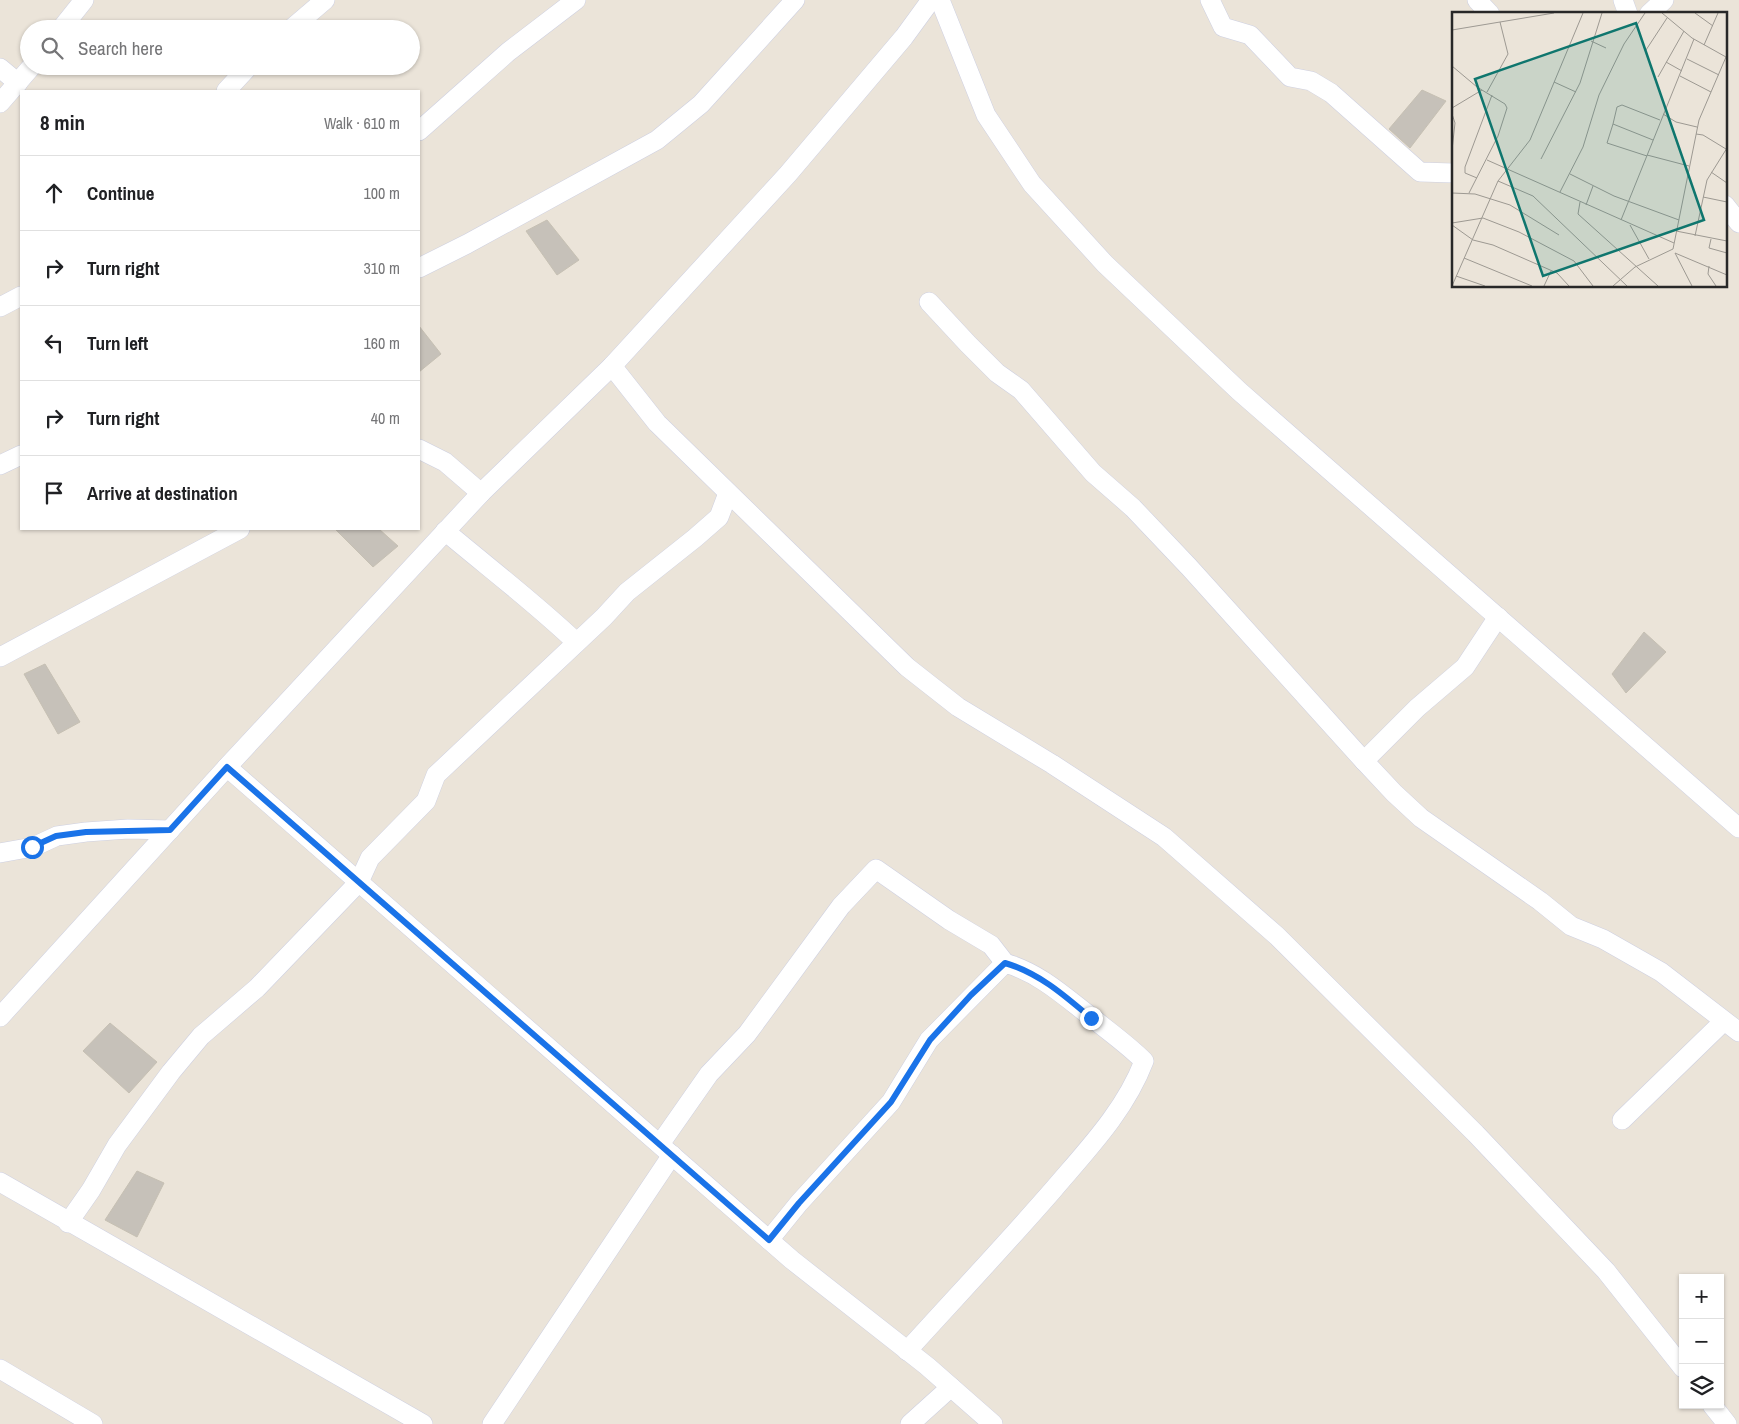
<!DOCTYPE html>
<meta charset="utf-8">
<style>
body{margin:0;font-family:"Archivo Narrow",sans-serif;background:#f2f2f2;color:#202124}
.controls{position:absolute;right:15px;bottom:15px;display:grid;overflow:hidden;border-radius:0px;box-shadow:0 1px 4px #0004}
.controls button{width:45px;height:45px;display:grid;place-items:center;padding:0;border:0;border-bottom:1px solid #e0e0e0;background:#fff;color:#202124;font:25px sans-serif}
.stop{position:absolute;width:15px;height:15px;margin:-11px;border:4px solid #1a73e8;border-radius:50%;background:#fff}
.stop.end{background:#1a73e8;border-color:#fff;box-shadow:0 1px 5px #0008}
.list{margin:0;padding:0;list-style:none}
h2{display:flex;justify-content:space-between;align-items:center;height:65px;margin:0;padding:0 20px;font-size:21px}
h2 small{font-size:16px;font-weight:400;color:#757577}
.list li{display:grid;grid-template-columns:32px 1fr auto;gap:15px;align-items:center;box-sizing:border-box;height:75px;padding:0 20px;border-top:1px solid #e0e0e0}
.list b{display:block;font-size:19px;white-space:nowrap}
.list em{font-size:16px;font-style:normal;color:#757577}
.icon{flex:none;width:28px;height:28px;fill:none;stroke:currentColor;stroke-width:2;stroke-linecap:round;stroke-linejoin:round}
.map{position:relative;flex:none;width:1739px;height:1424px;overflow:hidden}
.search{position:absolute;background:#fff;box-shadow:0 1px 4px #0004;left:20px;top:20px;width:400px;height:55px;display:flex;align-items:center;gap:12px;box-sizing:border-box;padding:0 18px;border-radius:28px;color:#757577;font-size:19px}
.panel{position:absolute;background:#fff;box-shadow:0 1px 4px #0004;left:20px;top:90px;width:400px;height:440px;border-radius:0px}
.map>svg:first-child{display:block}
</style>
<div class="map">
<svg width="1739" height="1424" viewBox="0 0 1739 1424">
<rect width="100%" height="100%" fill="#ebe4d9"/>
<g fill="#c6c1b9" stroke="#c6c0b3">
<polygon points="1422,90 1446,101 1410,148 1389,129"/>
<polygon points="547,220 579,260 557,275 526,231"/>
<polygon points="419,326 441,354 419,372"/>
<polygon points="335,529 379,529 398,546 373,567"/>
<polygon points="1644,632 1666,652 1626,693 1612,674"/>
<polygon points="45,664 80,722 58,734 24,674"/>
<polygon points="110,1023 157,1062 129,1093 83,1051"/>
<polygon points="137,1171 164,1183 137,1237 105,1220"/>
</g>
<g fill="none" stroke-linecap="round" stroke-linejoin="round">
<g stroke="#ced0e1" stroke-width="20">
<g id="minor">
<polyline points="940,0 986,115 1032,184 1105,264 1239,391 1739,828"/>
<polyline points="1210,0 1223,27 1250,35 1290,77 1311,81 1331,93 1420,172 1453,173"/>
<polyline points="1477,0 1490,14"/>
<polyline points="1623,0 1628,14"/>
<polyline points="1649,14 1664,0"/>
<polyline points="61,29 84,0"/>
<polyline points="291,29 325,0"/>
<polyline points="0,68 18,83"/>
<polyline points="226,91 249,66"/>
<polyline points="0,103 32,66"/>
<polyline points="419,131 508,52 576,0"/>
<polyline points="1725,205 1739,223"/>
<polyline points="419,268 467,244 657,140 701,104 795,0"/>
<polyline points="929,302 968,344 997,373 1021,390 1093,473 1133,508 1189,567 1364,761 1394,793 1421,818 1540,901 1571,926 1603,939 1661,972 1739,1032"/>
<polyline points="0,307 21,296"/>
<polyline points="612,366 657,423 907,667 958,707 1052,764 1164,837 1277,936 1476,1134 1606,1271 1683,1368"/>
<polyline points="419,449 445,462 481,493"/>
<polyline points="0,465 21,455"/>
<path d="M445 531C489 568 535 603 576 642"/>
<polyline points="0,657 240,529"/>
<polyline points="1364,761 1417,708 1465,667 1498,617"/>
<polyline points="227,767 792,1260 927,1366 993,1424"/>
<polyline points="0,853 33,847 57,836 86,832 128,829 170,830"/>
<polyline points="0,1017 227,767 481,493 612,366 788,174 904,37 931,0"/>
<polyline points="1622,1120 1724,1021"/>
<polyline points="660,1144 709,1074 747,1034 841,906 876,869 949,920 991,945 1005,963"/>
<polyline points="0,1182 423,1424"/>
<polyline points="68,1223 91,1190 117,1145 171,1072 201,1036 257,988 359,882 370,858 426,801 436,775 604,617 627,592 695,538 719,517 728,493"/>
<path d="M769 1240 799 1203 891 1102 929 1040 1005 963C1039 973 1063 995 1090 1016 1108 1031 1127 1044 1144 1061 1125 1111 1087 1150 1053 1190 1005 1245 956 1297 907 1351"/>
<polyline points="0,1369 93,1424"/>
<polyline points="1712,1405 1727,1424"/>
<polyline points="492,1424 672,1155"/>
<polyline points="910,1424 951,1387"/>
</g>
</g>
<use href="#minor" stroke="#fff" stroke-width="19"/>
</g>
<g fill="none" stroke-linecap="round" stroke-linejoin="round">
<path stroke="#1a73e8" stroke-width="6" d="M32 847 56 836 86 832 170 830 227 767 769 1240 799 1203 891 1102 930 1040 971 995 1005 963C1039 973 1064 995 1091 1018"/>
</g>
<g transform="translate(1452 12)">
<rect width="275" height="275" fill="#ebe4d9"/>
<path fill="none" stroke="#9d9992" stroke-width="1" d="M210 1 240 26 274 45M243 1 261 14M0 18 102 1M139 29 154 36M252 33 266 1M194 38 215 6M235 47 267 63M214 50 230 59M0 54 25 75 53 92 55 96 46 124 17 181M228 64 259 80M206 65 232 19M102 70 124 80M35 80 56 42 48 10M0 96 30 78M0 102 3 111 0 138M211 102 224 110 245 115M161 112 155 131 195 144M244 122 251 123 274 137M201 128 161 112 165 95 170 93 208 108M195 143 237 154M89 147 128 71 150 1M35 148 222 231M259 160 275 171M118 162 162 184 227 208M25 166 13 161V155L40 83M46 169 81 184 175 274M108 180 131 135 147 83 172 32 193 1M0 181 23 182 58 193 107 223M251 185 275 190M128 190 126 202 206 274M134 193 141 174M169 208 242 27M0 211 31 206 67 220 122 249 141 274M0 213 21 228 41 233 105 261 117 274M178 213 197 247M224 219 275 229M243 224 255 168 275 136M259 227 257 236 275 241M223 241 275 263M223 241 240 274M12 246 80 274M257 254 256 262 264 274M4 264 33 274M0 274 46 169 78 128 131 1M92 274 99 259M161 274 183 255 221 237 247 108 274 45"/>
<path fill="#0f766e" fill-opacity="0.15" stroke="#0f766e" stroke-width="2.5" d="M184 11 252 208 91 264 23 67Z"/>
<rect width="275" height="275" fill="none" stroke="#282828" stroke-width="2.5"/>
</g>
</svg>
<div class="controls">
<button>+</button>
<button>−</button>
<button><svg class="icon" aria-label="layers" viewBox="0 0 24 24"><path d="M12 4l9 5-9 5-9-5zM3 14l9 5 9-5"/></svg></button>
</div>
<div class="stop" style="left:32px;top:847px"></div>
<div class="stop end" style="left:1091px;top:1018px"></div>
<div class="search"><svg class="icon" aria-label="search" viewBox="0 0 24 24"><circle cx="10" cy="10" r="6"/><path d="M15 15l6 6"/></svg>Search here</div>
<section class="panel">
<h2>8 min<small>Walk · 610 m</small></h2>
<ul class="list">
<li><svg class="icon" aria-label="ahead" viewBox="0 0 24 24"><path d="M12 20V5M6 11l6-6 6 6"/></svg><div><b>Continue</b></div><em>100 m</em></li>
<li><svg class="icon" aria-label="right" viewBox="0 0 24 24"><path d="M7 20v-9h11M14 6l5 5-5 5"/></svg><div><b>Turn right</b></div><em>310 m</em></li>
<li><svg class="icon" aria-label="left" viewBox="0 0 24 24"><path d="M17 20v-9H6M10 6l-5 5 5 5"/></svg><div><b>Turn left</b></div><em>160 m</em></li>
<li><svg class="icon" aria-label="right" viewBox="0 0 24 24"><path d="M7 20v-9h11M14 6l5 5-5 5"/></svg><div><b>Turn right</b></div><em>40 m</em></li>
<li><svg class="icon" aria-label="arrive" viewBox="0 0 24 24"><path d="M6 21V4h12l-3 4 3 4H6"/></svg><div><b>Arrive at destination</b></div></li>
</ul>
</section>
</div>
